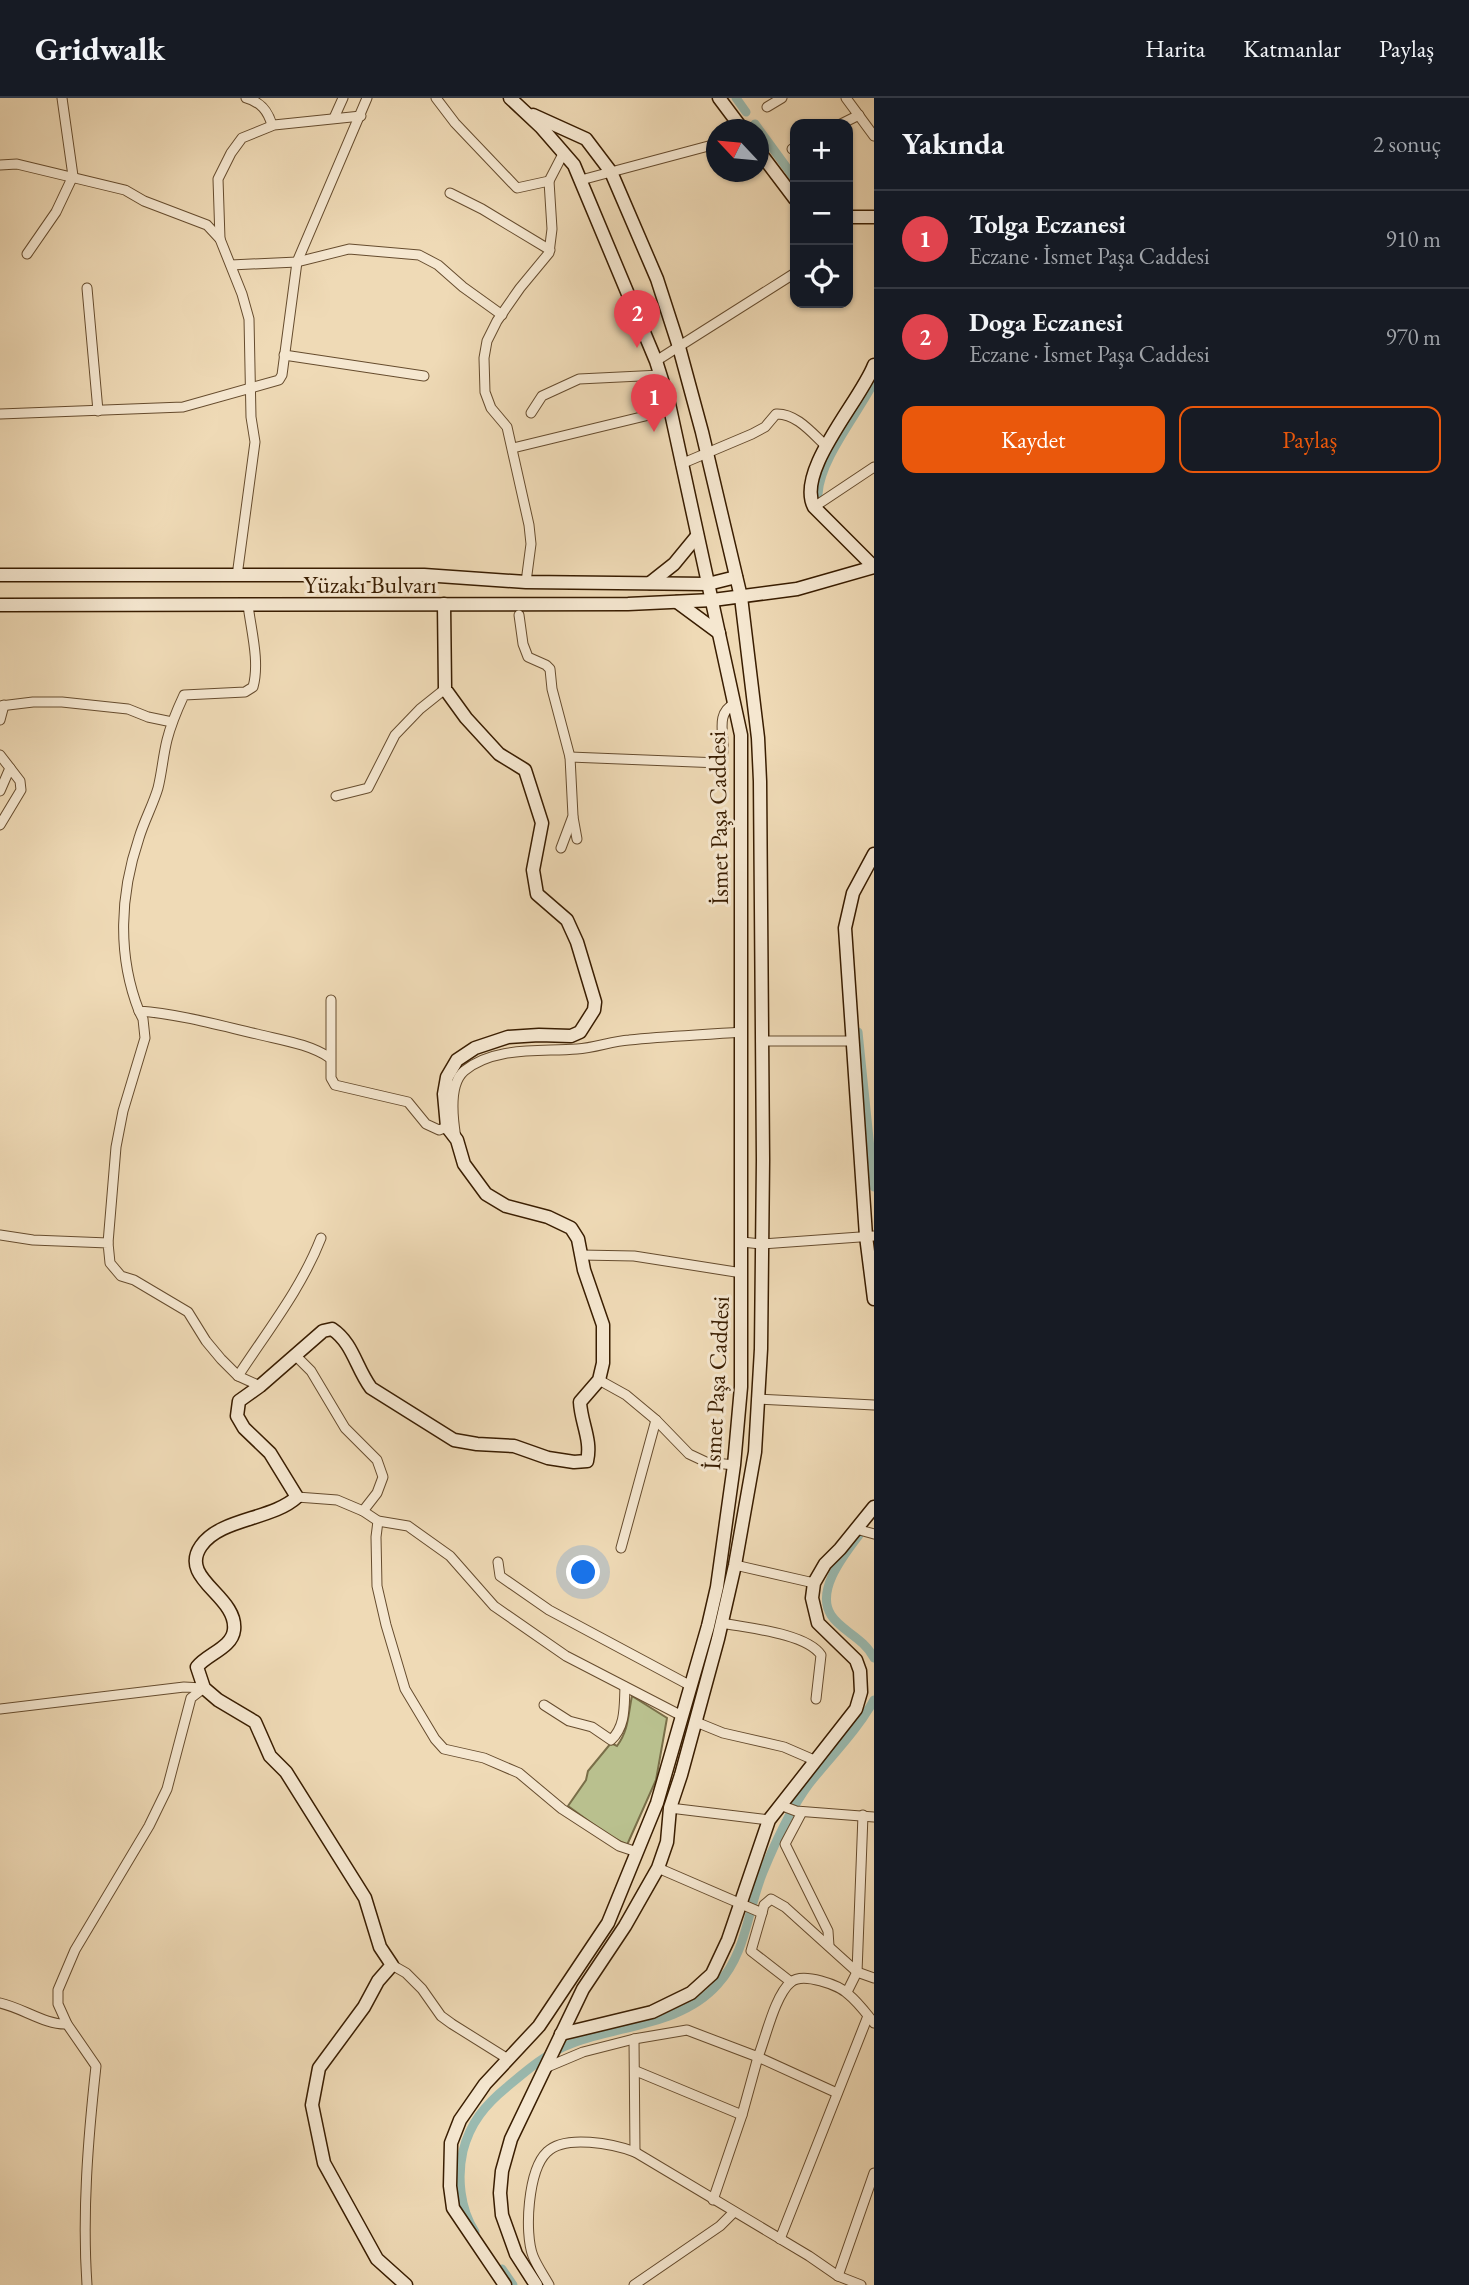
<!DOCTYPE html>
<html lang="tr">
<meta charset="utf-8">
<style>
body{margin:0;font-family:"EB Garamond",serif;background:#20242c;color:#f1f3f6}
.controls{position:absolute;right:21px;top:21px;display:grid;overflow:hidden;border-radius:14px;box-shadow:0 2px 5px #0004}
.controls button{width:63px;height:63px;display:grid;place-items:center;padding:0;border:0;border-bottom:2px solid #363941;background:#171b24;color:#f1f3f6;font:35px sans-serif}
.compass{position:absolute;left:706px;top:21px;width:63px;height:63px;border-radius:50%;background:#171b24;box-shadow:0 2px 5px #0004;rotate:296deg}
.you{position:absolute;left:584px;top:1475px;width:24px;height:24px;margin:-18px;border:5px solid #fff;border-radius:50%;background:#1a73e8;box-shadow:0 0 0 10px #1a73e833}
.badge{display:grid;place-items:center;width:46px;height:46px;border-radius:50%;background:#ea580c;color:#fff;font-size:23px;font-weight:700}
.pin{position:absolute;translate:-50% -58px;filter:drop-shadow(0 2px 4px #0008)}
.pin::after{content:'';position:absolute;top:37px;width:24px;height:21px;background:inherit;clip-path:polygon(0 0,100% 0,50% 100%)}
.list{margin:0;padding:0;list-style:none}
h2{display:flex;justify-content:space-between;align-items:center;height:91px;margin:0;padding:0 28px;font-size:30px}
h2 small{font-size:23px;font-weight:400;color:#9ea1a6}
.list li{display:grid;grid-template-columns:46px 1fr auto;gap:21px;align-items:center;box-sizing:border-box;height:98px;padding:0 28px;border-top:2px solid #363941}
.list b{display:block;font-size:26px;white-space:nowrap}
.list p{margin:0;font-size:23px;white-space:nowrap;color:#9ea1a6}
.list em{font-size:23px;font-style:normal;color:#9ea1a6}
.actions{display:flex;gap:14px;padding:21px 28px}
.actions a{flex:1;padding:16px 0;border:2px solid #ea580c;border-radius:14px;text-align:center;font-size:24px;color:#ea580c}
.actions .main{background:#ea580c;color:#fff}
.icon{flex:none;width:38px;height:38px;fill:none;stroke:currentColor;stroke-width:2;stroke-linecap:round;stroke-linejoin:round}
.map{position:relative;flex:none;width:874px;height:2187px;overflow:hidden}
header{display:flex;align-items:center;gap:42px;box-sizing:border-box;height:98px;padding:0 35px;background:#171b24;border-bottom:2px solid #363941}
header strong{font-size:33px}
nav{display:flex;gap:38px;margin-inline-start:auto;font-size:24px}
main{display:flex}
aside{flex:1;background:#171b24}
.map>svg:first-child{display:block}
</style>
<header>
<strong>Gridwalk</strong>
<nav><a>Harita</a><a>Katmanlar</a><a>Paylaş</a></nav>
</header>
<main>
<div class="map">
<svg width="874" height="2187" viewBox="0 0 874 2187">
<rect width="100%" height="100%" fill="#efdab6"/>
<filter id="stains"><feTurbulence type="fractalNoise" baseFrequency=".00286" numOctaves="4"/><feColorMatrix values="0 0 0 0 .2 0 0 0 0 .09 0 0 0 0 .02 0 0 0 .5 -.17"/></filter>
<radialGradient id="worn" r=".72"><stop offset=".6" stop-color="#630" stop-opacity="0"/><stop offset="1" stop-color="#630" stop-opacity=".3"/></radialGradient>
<path fill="#b9c08e" stroke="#796e48" stroke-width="2" d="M632 1598 667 1620 656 1682 627 1747 608 1737 568 1708 586 1682 588 1673 611 1645 617 1648C629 1632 628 1616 632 1598Z"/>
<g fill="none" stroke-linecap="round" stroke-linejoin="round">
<g stroke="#9abab0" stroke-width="9">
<polyline points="736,0 746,14"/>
<polyline points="755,26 795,81"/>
<path d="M818 396C820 361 857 317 874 284"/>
<polyline points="858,934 874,1089"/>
<path d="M859 1437C845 1456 815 1492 831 1517 841 1533 863 1539 874 1560"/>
<path d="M475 2134C460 2111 457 2079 463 2053 470 2025 485 2007 507 1989 527 1972 548 1954 573 1945 621 1927 682 1927 718 1886 747 1854 747 1813 763 1774 775 1745 790 1711 809 1686 831 1658 857 1633 874 1602"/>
<polyline points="502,2171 513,2187"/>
</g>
<g stroke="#664c2e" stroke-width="11">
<g id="street">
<path d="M246 0C261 4 268 13 272 27"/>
<polyline points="436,0 455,25 517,90 549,83 564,54"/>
<polyline points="846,0 874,38"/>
<polyline points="767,9 782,0"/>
<polyline points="334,20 343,0"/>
<polyline points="841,26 859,17"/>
<polyline points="792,51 795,49"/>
<polyline points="0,67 17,66 125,92 144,103 207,127 220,141 242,196 249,221 251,319 255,344 237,478"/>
<polyline points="581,82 716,46"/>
<polyline points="450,95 482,111 550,152"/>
<polyline points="220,141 218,81 231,55 242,40 274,27 361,18"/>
<polyline points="27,156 56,114 73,78 62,0"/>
<polyline points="231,167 297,164 349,151 419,157 438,167 463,189 502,217"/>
<polyline points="87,190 98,313"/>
<polyline points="284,257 424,278"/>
<polyline points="656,263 795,175"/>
<polyline points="531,315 542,298 579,281 661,277"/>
<polyline points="0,316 183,309 279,282 282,277 297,164 367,0"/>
<polyline points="513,350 670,312"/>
<path d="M681 366 752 336 765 329 776 316C796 315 812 335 826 348"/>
<polyline points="814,409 874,369"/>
<polyline points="526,484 531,446 529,427 507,329 491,310 485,294 484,260 487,243 497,223 520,190 549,155 552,131 549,83"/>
<path d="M248 507C251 532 260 564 253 589L245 594 184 597C177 612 171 626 167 642 163 658 162 674 158 690 153 707 144 723 139 740 120 796 117 857 139 913 179 916 218 927 257 936 281 942 310 946 330 960"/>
<polyline points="519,517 523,546 528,559 546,567 550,571 552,591 570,659"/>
<polyline points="0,608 33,604 62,604 128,611 148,619 172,624"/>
<polyline points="0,622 4,607"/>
<polyline points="0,657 10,670 0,693"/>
<polyline points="336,698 368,690 395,637 420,611 445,591"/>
<polyline points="573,719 577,741"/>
<polyline points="0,727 21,692 20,683 10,670"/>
<path d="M561 750 573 718 570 659 720 665C730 645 711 618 734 606"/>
<polyline points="331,902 331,980 335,987 408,1004 426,1026 439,1032 447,1029"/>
<polyline points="761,943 853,943"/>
<path d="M456 1040C453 1022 448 987 464 973 494 948 540 954 577 951 595 950 612 943 629 942 666 938 704 937 741 934"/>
<polyline points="0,1137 33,1142 108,1145 110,1165 121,1178 134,1182 188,1214 206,1243 221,1261 238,1278 260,1288"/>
<polyline points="742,1144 761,1146 874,1138"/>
<polyline points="108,1145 116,1049 123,1013 145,940 143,921 139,913"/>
<polyline points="581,1157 634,1158 742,1175"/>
<polyline points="295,1257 311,1273 345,1330 377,1362 383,1379 377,1395 363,1413"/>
<path d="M238 1278C268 1232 301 1191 321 1140"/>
<polyline points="599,1282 626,1297 656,1322 689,1356 706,1364 734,1367"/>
<polyline points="757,1301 874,1307"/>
<polyline points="297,1399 337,1402 363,1413 378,1423 408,1428 450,1458 494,1508 566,1558 682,1618"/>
<polyline points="378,1423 376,1439 377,1488 386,1527 405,1591 435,1641 444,1651 484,1660 519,1675 562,1711 619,1748 637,1754"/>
<polyline points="856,1431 874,1436"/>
<polyline points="621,1450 656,1322"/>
<polyline points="498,1464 500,1478 549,1512 691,1588"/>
<polyline points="735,1467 814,1485"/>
<path d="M722 1525C747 1530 806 1535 821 1557L816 1601"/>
<path d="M544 1607 569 1623 592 1629 611 1642C626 1628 624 1608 625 1589"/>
<polyline points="0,1611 184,1589 203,1590"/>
<polyline points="696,1624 723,1635 784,1649 814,1662"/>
<polyline points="780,1707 796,1713 874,1719"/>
<polyline points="670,1710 769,1722"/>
<polyline points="802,1714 785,1746 828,1833 829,1848"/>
<polyline points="658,1770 762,1815 764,1807 771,1801 785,1809 857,1874 874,1880"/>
<polyline points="762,1815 751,1853 791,1884"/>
<polyline points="392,1867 406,1875 422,1891 441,1918 452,1926 508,1961"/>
<polyline points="847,1894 857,1874 863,1717"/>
<path d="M0 1905C23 1910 45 1927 67 1926"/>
<polyline points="634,1941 635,2054"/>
<path d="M545 1970 583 1954 634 1941 687 1932 758 1959C766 1939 775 1897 791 1884 803 1874 839 1887 848 1896 858 1904 866 1915 874 1925"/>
<polyline points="636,1973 742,2017"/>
<polyline points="713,2102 742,2017 758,1959 837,1995"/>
<polyline points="780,2141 868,1918"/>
<polyline points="838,2178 874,2075"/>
<path d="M87 2187C82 2115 88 2041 96 1968L67 1926 58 1906V1892L75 1852 149 1728 167 1691 191 1600 204 1590"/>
<path d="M549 2187C544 2178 537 2168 533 2158 524 2135 528 2072 547 2054 565 2036 614 2046 635 2054L809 2158 838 2178 861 2187"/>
<polyline points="634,2187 720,2128 734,2114"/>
</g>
</g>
<g stroke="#391d01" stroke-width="15">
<g id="secondary">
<polyline points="719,0 743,32"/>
<polyline points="533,17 586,41 611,74 657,181 679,249 702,334 741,499 758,640 760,683 763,1062 761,1251 755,1354 735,1467 718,1541 681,1677 670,1710 667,1744 658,1770 625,1828 583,1891 511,2041 502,2073 500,2095 502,2117 516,2156 536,2187"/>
<polyline points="758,52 795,101"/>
<polyline points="848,119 874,119"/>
<path d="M874 267C861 302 795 373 814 409L874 469"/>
<polyline points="0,477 424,477 526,484 708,486 736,479"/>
<polyline points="650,485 674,466 697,438"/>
<polyline points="677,504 719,535"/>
<polyline points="0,507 628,506 713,502 797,491 874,469"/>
<polyline points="874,756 853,795 845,830 866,1138 874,1201"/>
<polyline points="561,1936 652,1914 691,1895 712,1876 728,1842 769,1722 856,1611 861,1594 860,1573 856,1562 818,1525 812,1500 814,1485 825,1466 840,1451 874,1409"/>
<path d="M406 2187 377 2161 324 2065 312 2007 319 1970 364 1909 378 1883 392 1867 380 1849 365 1800 286 1674 270 1658 255 1624 218 1602 204 1590 197 1569C207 1556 232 1550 234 1532 238 1498 178 1481 201 1448 220 1420 272 1422 297 1399L270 1355 244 1330 237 1318 239 1303 260 1288 323 1233 332 1231C353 1245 356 1270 371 1290L454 1342 477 1346 514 1348 548 1360 574 1364 587 1363C592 1342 581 1325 580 1304L599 1282 603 1265V1227L584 1172 578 1141 571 1130 548 1119 506 1108 486 1096 464 1066 457 1042 447 1029 444 996 447 979 457 962 475 950 508 939 539 937 571 938 580 934 594 912 595 904 577 844 567 822 537 796 533 772 542 725 525 672 499 656 466 620 445 591 444 506"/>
<polyline points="505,2187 453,2110 450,2088 451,2045 460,2022 485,1986 539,1928 608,1825 657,1705 708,1528 717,1489 734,1367 741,1289 741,637 668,301 656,263 574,67 541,29 510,0"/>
</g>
</g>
<use href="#street" stroke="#f5e7d0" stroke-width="9"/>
<use href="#secondary" stroke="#f5e7d0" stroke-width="12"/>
</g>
<g text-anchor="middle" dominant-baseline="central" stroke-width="6" stroke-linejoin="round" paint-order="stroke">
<g font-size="24" fill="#391d01" stroke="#f5e7d0">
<text x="370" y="486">Yüzakı Bulvarı</text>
<text transform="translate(718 720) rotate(-91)">İsmet Paşa Caddesi</text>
<text transform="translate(716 1285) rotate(-87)">İsmet Paşa Caddesi</text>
</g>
</g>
<rect width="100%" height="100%" filter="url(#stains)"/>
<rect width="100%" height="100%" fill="url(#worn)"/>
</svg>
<div class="controls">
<button>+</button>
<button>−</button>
<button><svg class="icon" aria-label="locate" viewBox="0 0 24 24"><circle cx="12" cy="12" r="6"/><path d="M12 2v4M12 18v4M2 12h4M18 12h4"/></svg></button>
</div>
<svg class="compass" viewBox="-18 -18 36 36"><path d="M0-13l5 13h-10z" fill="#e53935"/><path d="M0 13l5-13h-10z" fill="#9ea1a6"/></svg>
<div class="you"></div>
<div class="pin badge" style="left:654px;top:334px;background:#e0444e">1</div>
<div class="pin badge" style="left:637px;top:250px;background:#e0444e">2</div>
</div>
<aside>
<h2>Yakında<small>2 sonuç</small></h2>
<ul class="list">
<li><span class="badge" style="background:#e0444e">1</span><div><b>Tolga Eczanesi</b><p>Eczane · İsmet Paşa Caddesi</p></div><em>910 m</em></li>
<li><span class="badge" style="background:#e0444e">2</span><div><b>Doga Eczanesi</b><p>Eczane · İsmet Paşa Caddesi</p></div><em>970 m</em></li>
</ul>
<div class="actions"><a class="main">Kaydet</a><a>Paylaş</a></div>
</aside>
</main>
